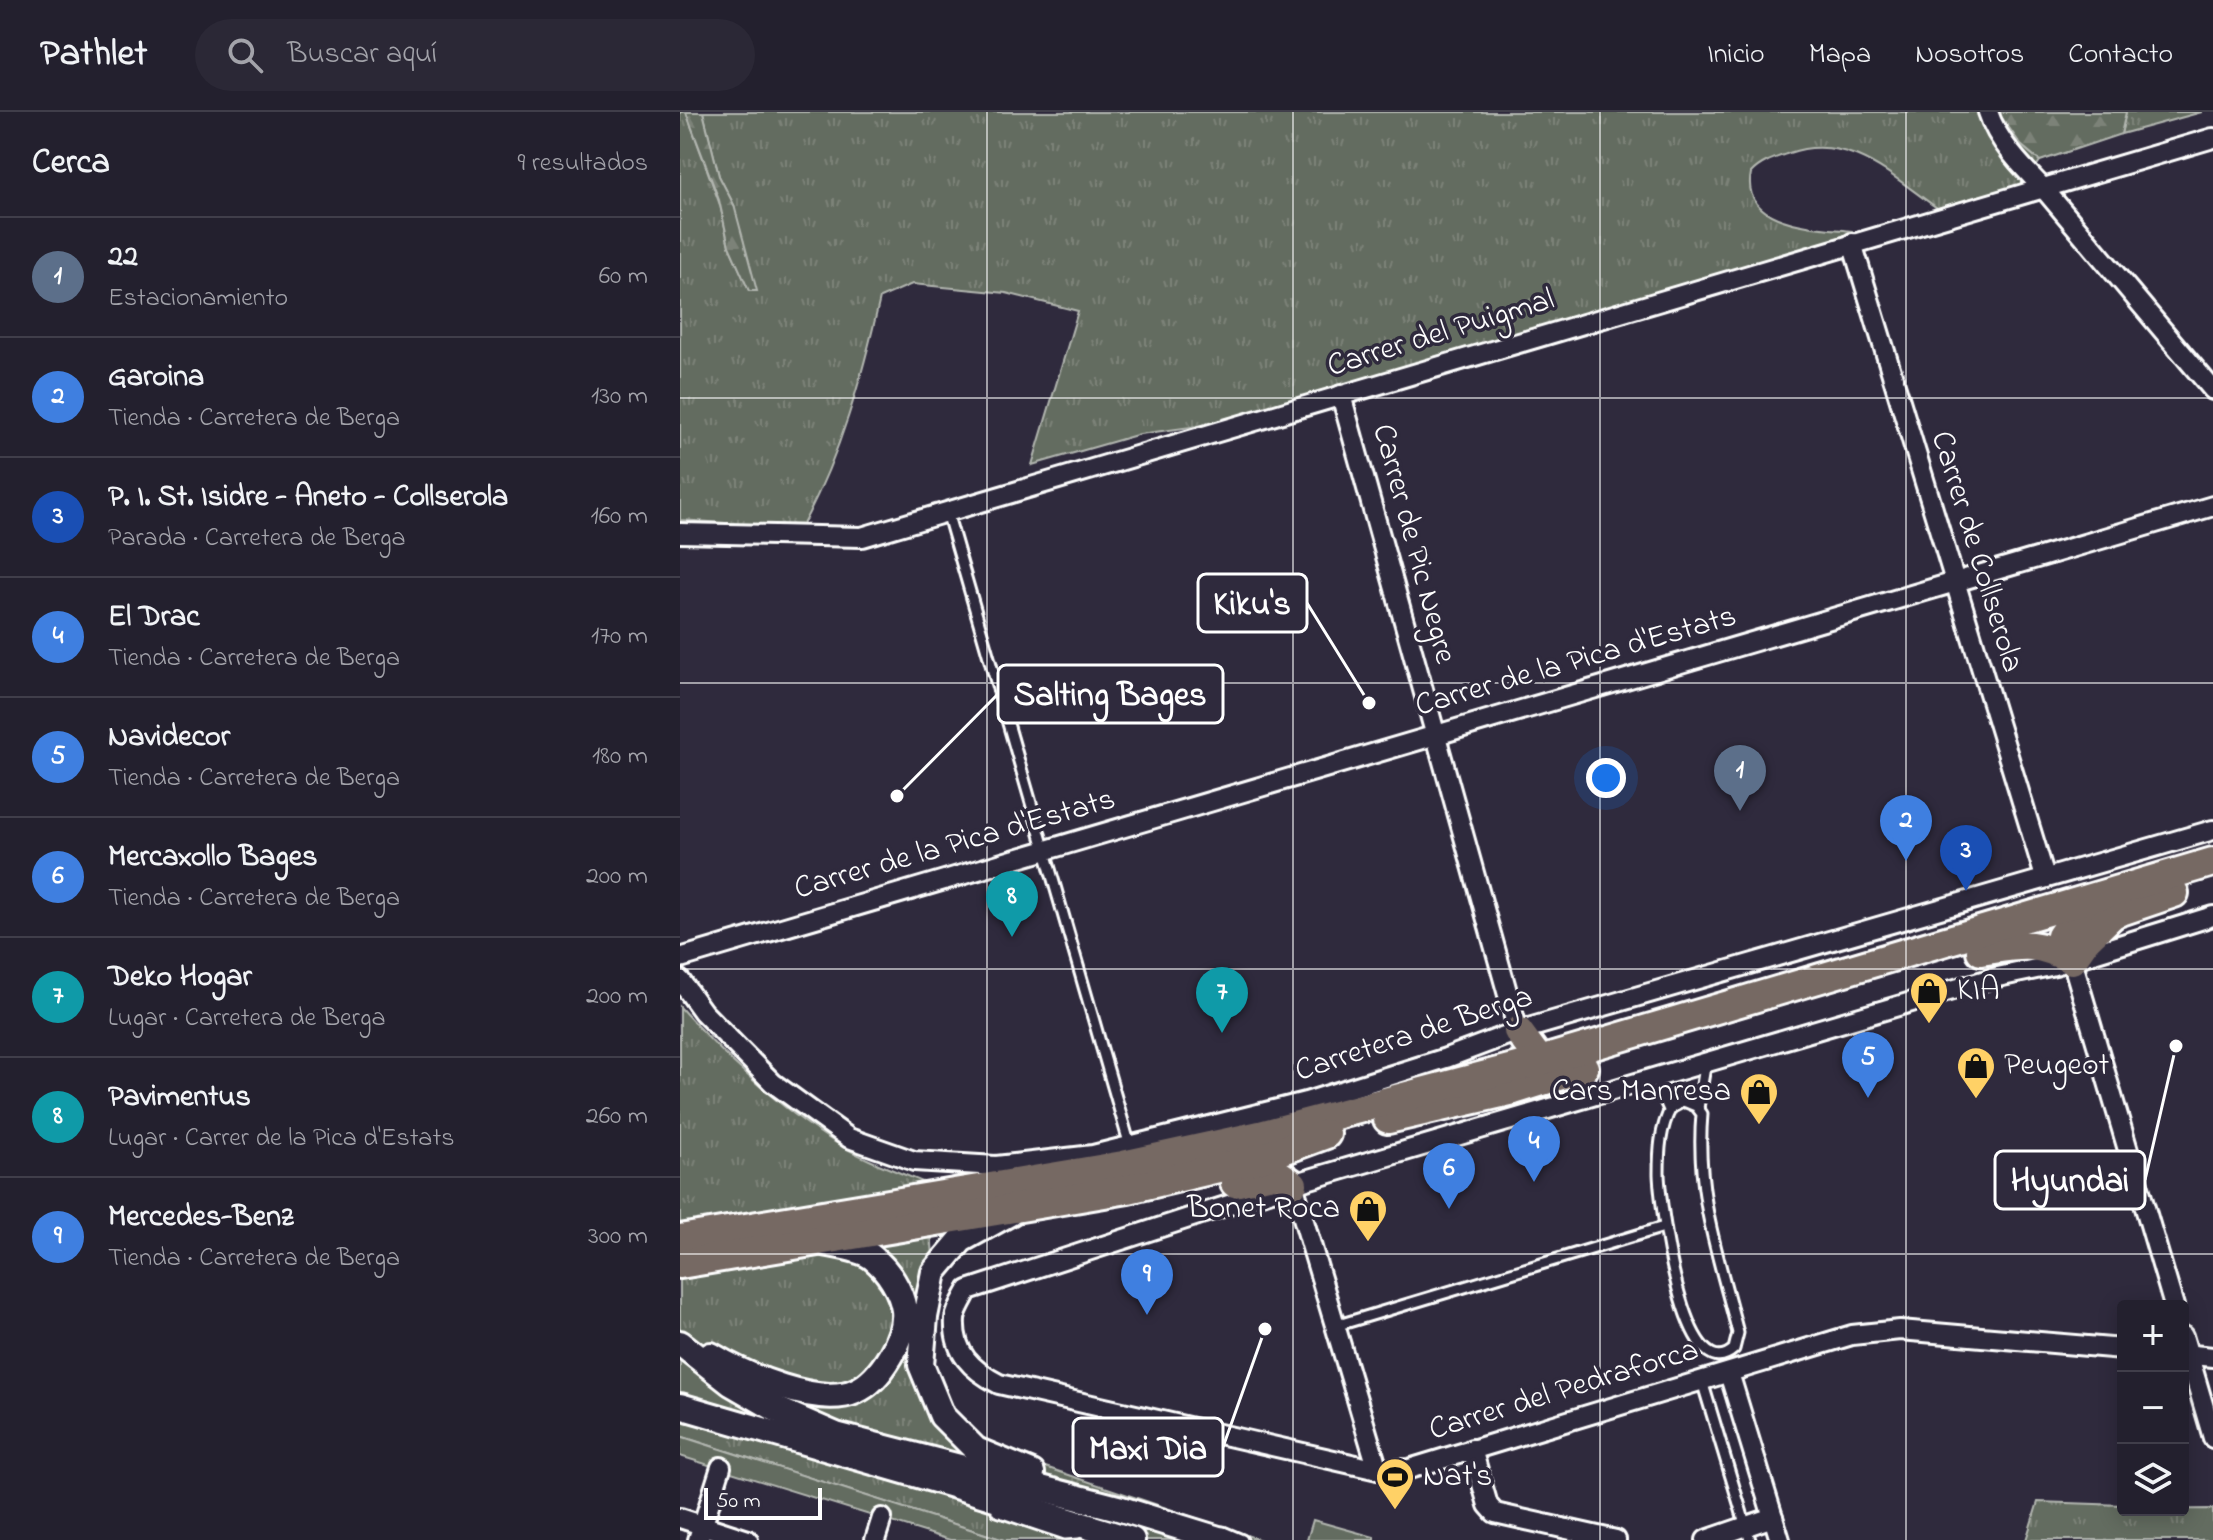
<!DOCTYPE html>
<html lang="es">
<meta charset="utf-8">
<style>
body{margin:0;font-family:"Indie Flower",sans-serif;background:#2b2836;color:#f1f3f6}
.controls{position:absolute;right:24px;bottom:24px;display:grid;overflow:hidden;border-radius:8px;box-shadow:0 4px 20px #0003}
.controls button{width:72px;height:72px;display:grid;place-items:center;padding:0;border:0;border-bottom:2px solid #403e4a;background:#23202e;color:#f1f3f6;font:40px sans-serif}
.scale{position:absolute;left:24px;bottom:20px;width:118px;box-sizing:border-box;padding-left:8px;border:4px solid #fff;border-top:0;font-size:22px;line-height:28px;white-space:nowrap;color:#fff;-webkit-text-stroke:6px #2f2a3d;paint-order:stroke}
.you{position:absolute;left:926px;top:666px;width:28px;height:28px;margin:-20px;border:6px solid #fff;border-radius:50%;background:#1a73e8;box-shadow:0 0 0 12px #1a73e833}
.badge{display:grid;place-items:center;width:52px;height:52px;border-radius:50%;background:#db2777;color:#fff;font-size:26px;font-weight:700}
.pin{position:absolute;translate:-50% -66px;filter:drop-shadow(0 2px 4px #0008)}
.pin::after{content:'';position:absolute;top:42px;width:28px;height:24px;background:inherit;clip-path:polygon(0 0,100% 0,50% 100%)}
.list{margin:0;padding:0;list-style:none}
h2{display:flex;justify-content:space-between;align-items:center;height:104px;margin:0;padding:0 32px;font-size:34px}
h2 small{font-size:26px;font-weight:400;color:#a3a3aa}
.list li{display:grid;grid-template-columns:52px 1fr auto;gap:24px;align-items:center;box-sizing:border-box;height:120px;padding:0 32px;border-top:2px solid #403e4a}
.list b{display:block;font-size:30px;white-space:nowrap}
.list p{margin:0;font-size:26px;white-space:nowrap;color:#a3a3aa}
.list em{font-size:26px;font-style:normal;color:#a3a3aa}
.icon{flex:none;width:44px;height:44px;fill:none;stroke:currentColor;stroke-width:2;stroke-linecap:round;stroke-linejoin:round}
.map{position:relative;flex:none;width:1533px;height:1428px;overflow:hidden}
header{display:flex;align-items:center;gap:48px;box-sizing:border-box;height:112px;padding:0 40px;background:#23202e;border-bottom:2px solid #403e4a}
header strong{font-size:38px}
nav{display:flex;gap:44px;margin-inline-start:auto;font-size:28px}
.search{width:560px;height:72px;background:#2b2836;display:flex;align-items:center;gap:20px;box-sizing:border-box;padding:0 28px;border-radius:44px;color:#a3a3aa;font-size:30px}
main{display:flex}
aside{flex:1;background:#23202e}
.map>svg:first-child{display:block}
</style>
<header>
<strong>Pathlet</strong>
<div class="search"><svg class="icon" aria-label="search" viewBox="0 0 24 24"><circle cx="10" cy="10" r="6"/><path d="M15 15l6 6"/></svg>Buscar aquí</div>
<nav><a>Inicio</a><a>Mapa</a><a>Nosotros</a><a>Contacto</a></nav>
</header>
<main>
<aside>
<h2>Cerca<small>9 resultados</small></h2>
<ul class="list">
<li><span class="badge" style="background:#5c6f8a">1</span><div><b>22</b><p>Estacionamiento</p></div><em>60 m</em></li>
<li><span class="badge" style="background:#3f7fe0">2</span><div><b>Garoina</b><p>Tienda · Carretera de Berga</p></div><em>130 m</em></li>
<li><span class="badge" style="background:#1a4fb4">3</span><div><b>P. I. St. Isidre - Aneto - Collserola</b><p>Parada · Carretera de Berga</p></div><em>160 m</em></li>
<li><span class="badge" style="background:#3f7fe0">4</span><div><b>El Drac</b><p>Tienda · Carretera de Berga</p></div><em>170 m</em></li>
<li><span class="badge" style="background:#3f7fe0">5</span><div><b>Navidecor</b><p>Tienda · Carretera de Berga</p></div><em>180 m</em></li>
<li><span class="badge" style="background:#3f7fe0">6</span><div><b>Mercaxollo Bages</b><p>Tienda · Carretera de Berga</p></div><em>200 m</em></li>
<li><span class="badge" style="background:#0f9aa8">7</span><div><b>Deko Hogar</b><p>Lugar · Carretera de Berga</p></div><em>200 m</em></li>
<li><span class="badge" style="background:#0f9aa8">8</span><div><b>Pavimentus</b><p>Lugar · Carrer de la Pica d'Estats</p></div><em>260 m</em></li>
<li><span class="badge" style="background:#3f7fe0">9</span><div><b>Mercedes-Benz</b><p>Tienda · Carretera de Berga</p></div><em>300 m</em></li>
</ul>
</aside>
<div class="map">
<svg width="1533" height="1428" viewBox="0 0 1533 1428">
<defs>
<pattern id="grass-tufts" width="24" height="20" patternUnits="userSpaceOnUse" patternTransform="scale(2)"><rect width="24" height="20" fill="#646c60"/><path d="M3 7l-1-3M5 7V3M7 7l1-3M15 17l-1-3M17 17v-4M19 17l1-3" fill="none" stroke="#7b8278"/></pattern>
<pattern id="forest-firs" width="22" height="20" patternUnits="userSpaceOnUse" patternTransform="scale(2)"><rect width="22" height="20" fill="#646c60"/><path d="M5 1l3.5 6h-7zM16 11l3.5 6h-7z" fill="#7b8278"/></pattern>
</defs>
<rect width="100%" height="100%" fill="#2f2a3d"/>
<filter id="ink" filterUnits="userSpaceOnUse"><feTurbulence type="fractalNoise" baseFrequency=".0125" numOctaves="2"/><feDisplacementMap in="SourceGraphic" scale="16" xChannelSelector="R" yChannelSelector="G"/><feConvolveMatrix kernelMatrix="1 2 1 2 8 2 1 2 1" color-interpolation-filters="sRGB"/></filter>
<g filter="url(#ink)">
<g fill="url(#grass-tufts)" stroke="#b2b6b0" stroke-width="2">
<path d="M0 0H6L40 93 49 134 69 178 54 93 39 64 23 0H1318L1341 33 1360 49 1340 78 1263 100C1216 69 1171 19 1109 41 1095 46 1081 50 1071 61 1060 114 1136 115 1172 119L1174 125 555 309 460 322 352 353 398 199 326 181 232 172 200 186C182 266 160 344 121 416L0 408Z"/>
<polygon points="1446,0 1522,0 1441,22"/>
<path d="M0 895C41 942 100 996 153 1029 182 1047 216 1059 248 1072L253 1146 235 1186 231 1244 238 1275 266 1326 330 1343 581 1428H324L0 1324Z"/>
<polygon points="1358,1390 1443,1393 1443,1398 1533,1397 1533,1428 1346,1428"/>
</g>
<g fill="url(#forest-firs)" stroke="#b2b6b0" stroke-width="2">
<polygon points="6,0 23,0 39,64 54,93 77,179 69,179 49,134 39,88"/>
<polygon points="1318,0 1446,0 1441,22 1360,49 1341,33"/>
</g>
<g fill="#646c60" stroke="#b2b6b0" stroke-width="2">
<polygon points="0,1324 324,1428 270,1428 0,1344"/>
<polygon points="633,1408 694,1425 694,1428 627,1428"/>
</g>
<g fill="none" stroke-linecap="round" stroke-linejoin="round">
<g stroke="#fff" stroke-width="15">
<g id="lane">
<polyline points="267,400 450,1034"/>
<polyline points="974,965 989,998"/>
<path d="M1004 989 1016 994 1022 1002C1015 1082 1039 1145 1058 1221L1054 1237C1003 1282 980 1089 979 1062 979 1039 980 1016 991 996Z"/>
<polyline points="1018,996 1026,949"/>
<polyline points="655,1214 984,1115"/>
<polyline points="1022,1269 1070,1428"/>
<polyline points="317,1399 385,1422 398,1421"/>
<polyline points="543,1420 562,1428"/>
</g>
</g>
<g stroke="#fff" stroke-width="24">
<g id="street">
<path d="M1308 0C1317 29 1343 56 1364 77L1533 278"/>
<polyline points="1172,131 1365,765"/>
<polyline points="661,283 838,919"/>
<polyline points="0,421 182,425 1533,26"/>
<polyline points="0,846 1533,394"/>
<polyline points="1392,848 1494,1194"/>
<polyline points="0,868 23,900 93,971 169,1026 234,1049 316,1054 413,1043 626,990 766,946 838,919 1533,718"/>
<polyline points="613,1072 698,1358"/>
<polyline points="1503,1224 1533,1326"/>
<path d="M1443 1237 1220 1218 1172 1223 729 1357 698 1358 319 1272C292 1258 273 1241 275 1207 276 1198 284 1186 288 1178L613 1072 1313 866 1375 853 1533 804"/>
<polyline points="1503,1242 1533,1245"/>
<polyline points="1049,1261 1100,1428"/>
<polyline points="792,1337 808,1393 815,1401 936,1428"/>
<polyline points="0,1406 68,1428"/>
<polyline points="18,1428 41,1355"/>
<polyline points="195,1428 202,1406"/>
<polyline points="1026,1428 1093,1405"/>
</g>
</g>
<g stroke="#fff" stroke-width="30">
<g id="secondary">
<polyline points="330,1101 281,1128 254,1160 245,1205 241,1253 262,1304 296,1338 352,1361"/>
<polyline points="0,1231 51,1271 96,1297 156,1323 438,1396 542,1428"/>
<path d="M31 1243C64 1263 139 1296 176 1279 201 1268 227 1224 224 1198 221 1178 208 1158 193 1146 181 1136 155 1134 140 1130"/>
<polyline points="0,1294 269,1372 452,1428"/>
</g>
</g>
<g stroke="#fff" stroke-width="34">
<g id="primary">
<polyline points="1388,812 1435,801 1494,781"/>
<path d="M1301 839C1341 833 1354 828 1392 848L1406 828 1434 801"/>
<polyline points="1378,841 1381,824 1398,800"/>
<polyline points="838,919 860,949 872,956"/>
<polyline points="708,1007 834,978 904,956"/>
<polyline points="555,1071 597,1061 613,1072"/>
<polyline points="0,1127 443,1053 580,1023 860,949 1533,750"/>
<polyline points="0,1152 448,1077 581,1046 646,1022"/>
</g>
</g>
<use href="#lane" stroke="#2f2a3d" stroke-width="9"/>
<use href="#street" stroke="#2f2a3d" stroke-width="18"/>
<use href="#secondary" stroke="#2f2a3d" stroke-width="24"/>
<use href="#primary" stroke="#766964" stroke-width="28"/>
</g>
</g>
<path fill="none" stroke="#fff" stroke-width="2" stroke-opacity="0.55" d="M307 0V1428M613 0V1428M920 0V1428M1226 0V1428M0 286H1533M0 571H1533M0 857H1533M0 1142H1533"/>
<defs>
<g id="shop-pin" transform="scale(2)"><path d="M0 17L-7.5 6A9.5 9.5 0 1 1 7.5 6Z" fill="#ffd166" stroke="#2f2a3d"/><path d="M-5-2.5h2.3a2.7 3.5 0 0 1 5.4 0H5L5.5 6h-11ZM-1.5-2.5h3a1.5 2.3 0 0 0-3 0Z" fill="#111"/></g>
<g id="stadium-pin" transform="scale(2)"><path d="M0 17L-7.5 6A9.5 9.5 0 1 1 7.5 6Z" fill="#ffd166" stroke="#2f2a3d"/><path d="M0-5a6.5 5 0 1 0 0 10a6.5 5 0 1 0 0-10ZM-3.5-1.8h7v3.6h-7Z" fill="#111"/></g>
</defs>
<g fill-rule="evenodd">
<use href="#shop-pin" x="1249" y="879"/>
<use href="#shop-pin" x="1296" y="954"/>
<use href="#shop-pin" x="1079" y="980"/>
<use href="#shop-pin" x="688" y="1097"/>
<use href="#stadium-pin" x="715" y="1365"/>
</g>
<g text-anchor="middle" dominant-baseline="central" stroke-width="7" stroke-linejoin="round" paint-order="stroke">
<g font-size="32" fill="#fff" stroke="#2f2a3d">
<text transform="translate(761 222) rotate(-17)">Carrer del Puigmal</text>
<text transform="translate(733 432) rotate(75)">Carrer de Pic Negre</text>
<text transform="translate(1296 440) rotate(73)">Carrer de Collserola</text>
<text transform="translate(896 550) rotate(-16)">Carrer de la Pica d'Estats</text>
<text transform="translate(275 733) rotate(-16)">Carrer de la Pica d'Estats</text>
<text transform="translate(734 923) rotate(-18)">Carretera de Berga</text>
<text transform="translate(884 1279) rotate(-17)">Carrer del Pedraforca</text>
</g>
<g font-size="32" fill="#fff" stroke="#2f2a3d" text-anchor="start">
<text x="1277" y="879">KIA</text>
<text x="1324" y="954">Peugeot</text>
<text x="1051" y="980" text-anchor="end">Cars Manresa</text>
<text x="660" y="1097" text-anchor="end">Bonet Roca</text>
<text x="743" y="1365">Nat's</text>
</g>
</g>
<path fill="none" stroke="#fff" stroke-width="3" d="M689 591L627 491M217 684L318 582M1496 934L1465 1068M585 1217L543 1335"/>
<g fill="#fff" stroke="#2f2a3d" stroke-width="3">
<circle cx="689" cy="591" r="8"/>
<circle cx="217" cy="684" r="8"/>
<circle cx="1496" cy="934" r="8"/>
<circle cx="585" cy="1217" r="8"/>
</g>
<g fill="#2f2a3d" stroke="#fff" stroke-width="3">
<rect x="518" y="462" width="109" height="58" rx="8"/>
<rect x="318" y="553" width="225" height="58" rx="8"/>
<rect x="1315" y="1039" width="150" height="58" rx="8"/>
<rect x="393" y="1306" width="150" height="58" rx="8"/>
</g>
<g font-size="34" text-anchor="middle" font-weight="bold" fill="#fff">
<text x="572" y="502">Kiku's</text>
<text x="430" y="593">Salting Bages</text>
<text x="1390" y="1079">Hyundai</text>
<text x="468" y="1347">Maxi Dia</text>
</g>
</svg>
<div class="controls">
<button>+</button>
<button>−</button>
<button><svg class="icon" aria-label="layers" viewBox="0 0 24 24"><path d="M12 4l9 5-9 5-9-5zM3 14l9 5 9-5"/></svg></button>
</div>
<div class="scale">50 m</div>
<div class="you"></div>
<div class="pin badge" style="left:1060px;top:699px;background:#5c6f8a">1</div>
<div class="pin badge" style="left:1226px;top:749px;background:#3f7fe0">2</div>
<div class="pin badge" style="left:1286px;top:779px;background:#1a4fb4">3</div>
<div class="pin badge" style="left:854px;top:1070px;background:#3f7fe0">4</div>
<div class="pin badge" style="left:1188px;top:986px;background:#3f7fe0">5</div>
<div class="pin badge" style="left:769px;top:1097px;background:#3f7fe0">6</div>
<div class="pin badge" style="left:542px;top:921px;background:#0f9aa8">7</div>
<div class="pin badge" style="left:332px;top:825px;background:#0f9aa8">8</div>
<div class="pin badge" style="left:467px;top:1203px;background:#3f7fe0">9</div>
</div>
</main>
